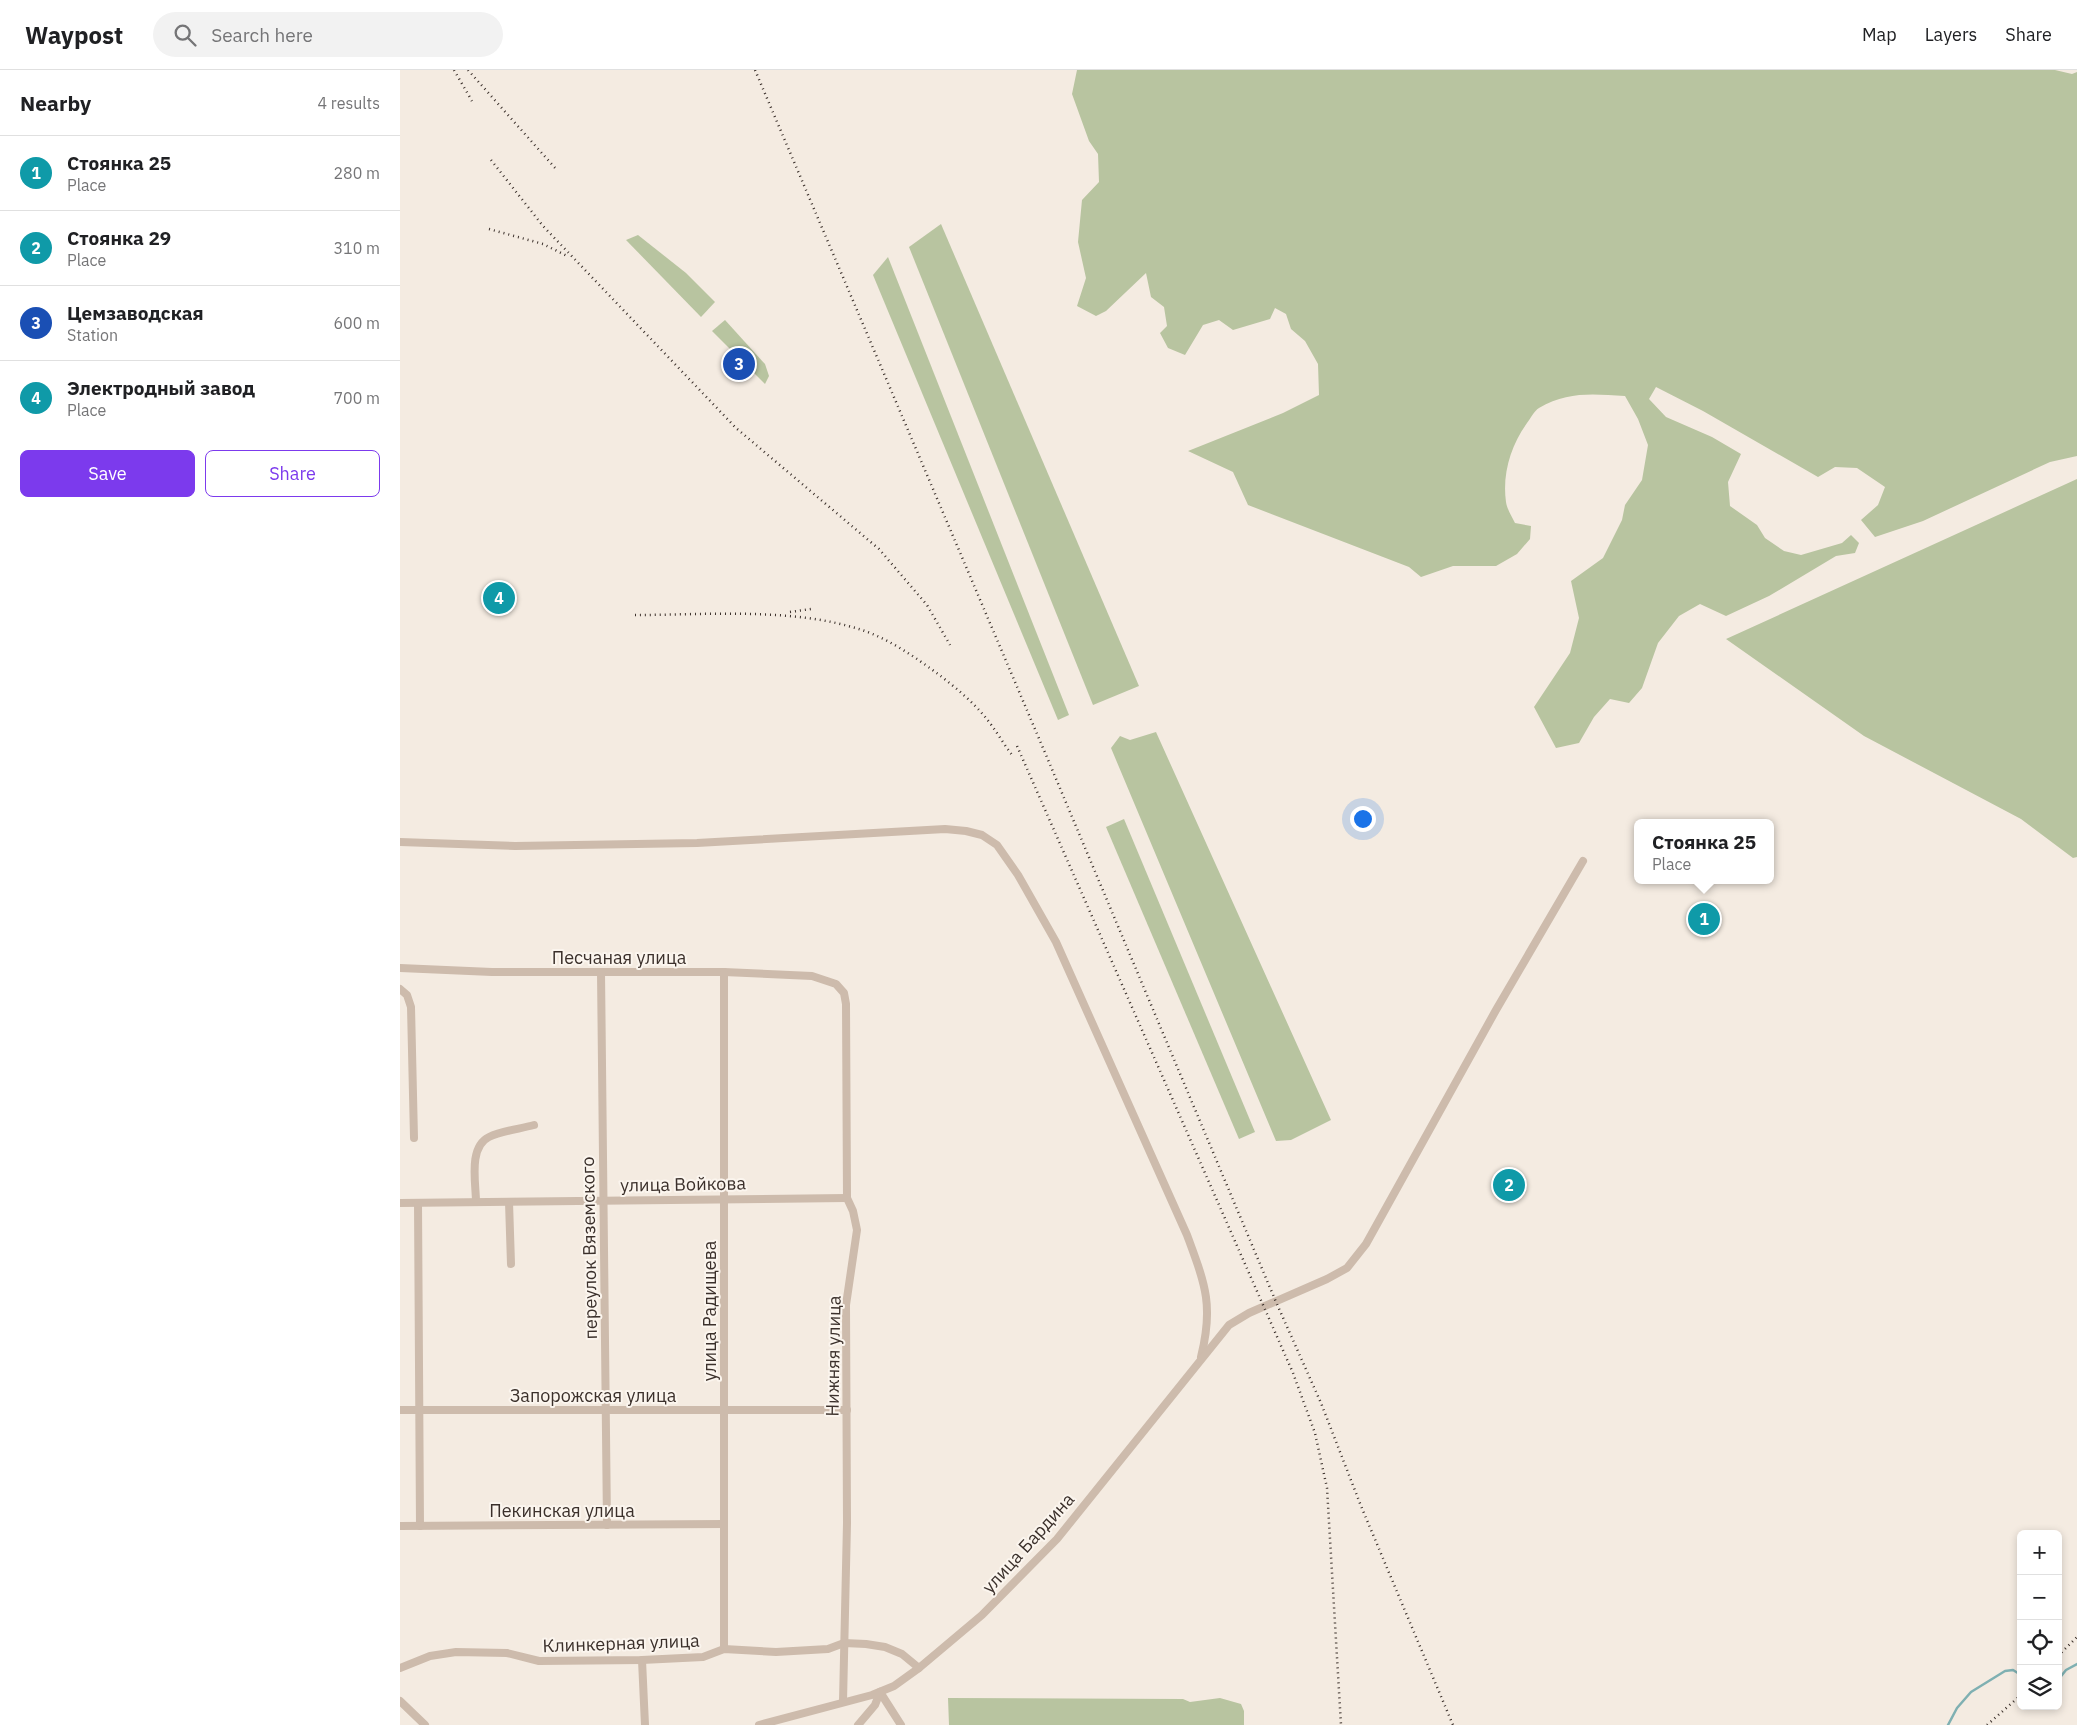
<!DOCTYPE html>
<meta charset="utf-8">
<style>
body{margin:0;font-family:"IBM Plex Sans",sans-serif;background:#f2f2f2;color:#202124}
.controls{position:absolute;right:15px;bottom:15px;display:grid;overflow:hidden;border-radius:8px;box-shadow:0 2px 8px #0003}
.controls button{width:45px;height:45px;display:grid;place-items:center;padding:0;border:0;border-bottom:1px solid #e0e0e0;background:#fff;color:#202124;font:25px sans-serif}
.you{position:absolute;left:962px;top:748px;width:18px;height:18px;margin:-12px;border:4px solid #fff;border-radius:50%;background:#1a73e8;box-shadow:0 0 0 8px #1a73e833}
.badge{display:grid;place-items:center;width:32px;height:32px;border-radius:50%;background:#7c3aed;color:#fff;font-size:16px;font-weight:700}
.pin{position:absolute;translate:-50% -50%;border:2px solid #fff;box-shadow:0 1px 5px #0006}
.popup{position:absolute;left:1234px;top:749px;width:140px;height:65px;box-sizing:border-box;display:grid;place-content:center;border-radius:8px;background:#fff;filter:drop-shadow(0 1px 4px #0005);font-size:16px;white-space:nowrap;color:#757577}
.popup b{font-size:19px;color:#202124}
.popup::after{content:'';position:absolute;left:50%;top:100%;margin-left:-10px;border:10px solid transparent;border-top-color:#fff}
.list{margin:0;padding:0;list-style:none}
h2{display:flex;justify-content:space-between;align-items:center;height:65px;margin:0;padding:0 20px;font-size:21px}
h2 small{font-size:16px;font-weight:400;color:#757577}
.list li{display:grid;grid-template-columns:32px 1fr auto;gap:15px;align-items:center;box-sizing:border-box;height:75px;padding:0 20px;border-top:1px solid #e0e0e0}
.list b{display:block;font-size:19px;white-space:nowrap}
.list p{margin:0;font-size:16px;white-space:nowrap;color:#757577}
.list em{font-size:16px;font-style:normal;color:#757577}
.actions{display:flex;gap:10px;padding:15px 20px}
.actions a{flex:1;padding:11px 0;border:1px solid #7c3aed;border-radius:8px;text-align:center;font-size:18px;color:#7c3aed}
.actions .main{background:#7c3aed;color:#fff}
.icon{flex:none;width:28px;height:28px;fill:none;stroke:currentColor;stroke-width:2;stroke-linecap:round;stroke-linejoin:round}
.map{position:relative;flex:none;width:1677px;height:1655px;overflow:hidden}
header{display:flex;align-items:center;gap:30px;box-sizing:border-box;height:70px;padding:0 25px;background:#fff;border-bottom:1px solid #e0e0e0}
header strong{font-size:24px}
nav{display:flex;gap:28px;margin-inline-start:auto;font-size:18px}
.search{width:350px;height:45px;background:#f2f2f2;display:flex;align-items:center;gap:12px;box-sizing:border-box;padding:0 18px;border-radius:28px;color:#757577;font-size:19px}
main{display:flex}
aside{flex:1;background:#fff}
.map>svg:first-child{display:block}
</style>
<header>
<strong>Waypost</strong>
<div class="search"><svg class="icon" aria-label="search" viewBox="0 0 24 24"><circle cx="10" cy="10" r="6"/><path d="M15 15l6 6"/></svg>Search here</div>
<nav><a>Map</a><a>Layers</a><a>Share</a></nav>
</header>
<main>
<aside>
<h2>Nearby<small>4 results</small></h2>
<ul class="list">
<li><span class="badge" style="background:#0f9aa8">1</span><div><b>Стоянка 25</b><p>Place</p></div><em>280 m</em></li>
<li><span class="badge" style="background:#0f9aa8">2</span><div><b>Стоянка 29</b><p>Place</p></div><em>310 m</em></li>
<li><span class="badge" style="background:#1a4fb4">3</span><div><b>Цемзаводская</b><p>Station</p></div><em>600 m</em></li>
<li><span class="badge" style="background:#0f9aa8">4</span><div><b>Электродный завод</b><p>Place</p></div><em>700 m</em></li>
</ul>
<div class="actions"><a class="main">Save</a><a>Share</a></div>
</aside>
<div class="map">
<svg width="1677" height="1655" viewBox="0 0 1677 1655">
<rect width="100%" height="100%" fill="#f4ebe1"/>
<g fill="#b8c4a0">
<path d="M677 0H1655L1672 4 1677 2V386L1650 392 1523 451 1475 467 1461 450 1478 435 1485 417 1457 398 1435 397 1418 407 1303 341 1256 317 1249 329 1266 347 1312 367 1341 384 1328 412 1330 436 1357 455 1365 468 1384 481 1401 485 1442 473 1451 465 1459 473 1455 483 1436 486 1369 526 1326 546 1300 534 1279 546 1258 573 1242 618 1229 633 1210 629 1194 647 1179 673 1156 678 1134 637 1170 583 1179 548 1171 511 1203 488 1222 450 1225 435 1242 410 1248 375 1238 349 1225 326C1193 324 1168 321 1139 338 1134 341 1131 348 1127 353 1111 375 1102 404 1106 432 1107 439 1112 447 1115 453L1131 456 1130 469 1117 484 1096 496H1053L1021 507 1009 497 848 435 833 402 788 381 883 343 919 325 918 294 905 271 891 259 886 244 875 238 870 249 833 260 819 250 803 255 785 285 768 278 760 263 767 256 764 237 751 227 746 203 706 241 696 246 677 236 686 208 678 172 682 130 699 112 698 84 689 71 672 24Z"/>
<polygon points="541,154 739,616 693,635 509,177"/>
<polygon points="238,165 286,203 315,232 301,247 226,170"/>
<polygon points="488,187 669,645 658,650 473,205"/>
<polygon points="325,250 365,294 369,306 365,314 312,261"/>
<polygon points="1677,409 1677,787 1673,788 1621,749 1464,666 1326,569"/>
<polygon points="756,662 931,1050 891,1070 876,1071 711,678 720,666 730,670"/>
<polygon points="724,749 855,1062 839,1069 706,757"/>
<polygon points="548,1628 783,1629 790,1632 820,1628 841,1634 844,1641 844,1655 549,1655"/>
</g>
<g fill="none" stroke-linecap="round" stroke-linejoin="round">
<g stroke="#7fb0b2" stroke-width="2.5">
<polyline points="1658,1610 1666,1600 1677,1594"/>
<polyline points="1548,1655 1557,1638 1571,1622 1605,1601 1613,1600 1621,1605"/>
</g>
<g stroke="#cdbbac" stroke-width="8">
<path d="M0 772 115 776 297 773 545 759 566 761 582 765 597 775 618 805 656 872 787 1165C805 1214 814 1235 801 1287"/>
<polyline points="0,898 92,902 324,902 412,906 436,914 444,923 446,934 447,1128 453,1141 457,1160 446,1235 447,1453 443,1632"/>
<polyline points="201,902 207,1455"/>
<polyline points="0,919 7,925 11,937 14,1068"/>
<path d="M76 1132C76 1114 68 1077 89 1067 102 1061 119 1059 134 1055"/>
<polyline points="109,1132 111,1194"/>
<polyline points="0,1133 447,1128"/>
<polyline points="18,1133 20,1456"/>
<polyline points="0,1340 447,1340"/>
<polyline points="0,1456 324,1454"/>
<polyline points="324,1579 324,902"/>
<polyline points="242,1590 245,1655"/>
<polyline points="0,1598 30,1586 56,1582 107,1583 139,1591 242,1590 303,1587 324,1579 376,1582 428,1579 444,1573 466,1574 485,1577 502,1584 519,1598"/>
<polyline points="480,1622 501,1655"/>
<polyline points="0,1631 25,1655"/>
<polyline points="359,1655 472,1625 494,1616 519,1598 582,1545 657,1469 829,1255 849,1243 927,1209 947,1198 966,1174 1096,940 1183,791"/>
<polyline points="458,1655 475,1635 480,1622"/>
</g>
<g stroke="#3b302b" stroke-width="2.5" stroke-dasharray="1 4" stroke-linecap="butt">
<polyline points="54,0 72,31"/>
<polyline points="68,0 156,99"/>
<polyline points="355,0 646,685 876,1232 921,1333 961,1436 1053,1655"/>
<polyline points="91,90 143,156 336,358 479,479 527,535 550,575"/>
<polyline points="89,159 143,174 167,186"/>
<polyline points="390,542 411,539"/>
<path d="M235 545C309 545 391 537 462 560 489 569 515 587 538 604 555 617 572 631 586 648 595 659 603 673 612 685"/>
<polyline points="617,676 893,1303 915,1363 927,1418 941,1655"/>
<polyline points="1658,1586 1677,1567"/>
<polyline points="1587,1655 1621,1625"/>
</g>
</g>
<g text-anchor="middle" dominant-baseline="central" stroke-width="4" stroke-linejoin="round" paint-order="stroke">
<g font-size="18" fill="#3b302b" stroke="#fbf5ee">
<text x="219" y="887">Песчаная улица</text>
<text transform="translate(283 1114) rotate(-1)">улица Войкова</text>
<text transform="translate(189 1178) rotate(-91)">переулок Вяземского</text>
<text transform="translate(309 1241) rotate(-90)">улица Радищева</text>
<text transform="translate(433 1286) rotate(-89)">Нижняя улица</text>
<text x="193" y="1325">Запорожская улица</text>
<text x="162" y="1440">Пекинская улица</text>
<text transform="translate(628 1473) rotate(-48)">улица Бардина</text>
<text transform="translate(221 1573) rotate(-2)">Клинкерная улица</text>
</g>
</g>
</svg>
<div class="controls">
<button>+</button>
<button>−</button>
<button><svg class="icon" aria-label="locate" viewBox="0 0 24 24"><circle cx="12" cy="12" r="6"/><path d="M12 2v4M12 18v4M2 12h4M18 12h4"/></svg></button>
<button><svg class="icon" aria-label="layers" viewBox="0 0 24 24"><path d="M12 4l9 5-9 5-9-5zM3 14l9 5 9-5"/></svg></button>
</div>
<div class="you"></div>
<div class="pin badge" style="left:1304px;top:849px;background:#0f9aa8">1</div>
<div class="popup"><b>Стоянка 25</b>Place</div>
<div class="pin badge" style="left:1109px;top:1115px;background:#0f9aa8">2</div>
<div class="pin badge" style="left:339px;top:294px;background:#1a4fb4">3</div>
<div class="pin badge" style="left:99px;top:528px;background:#0f9aa8">4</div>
</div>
</main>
